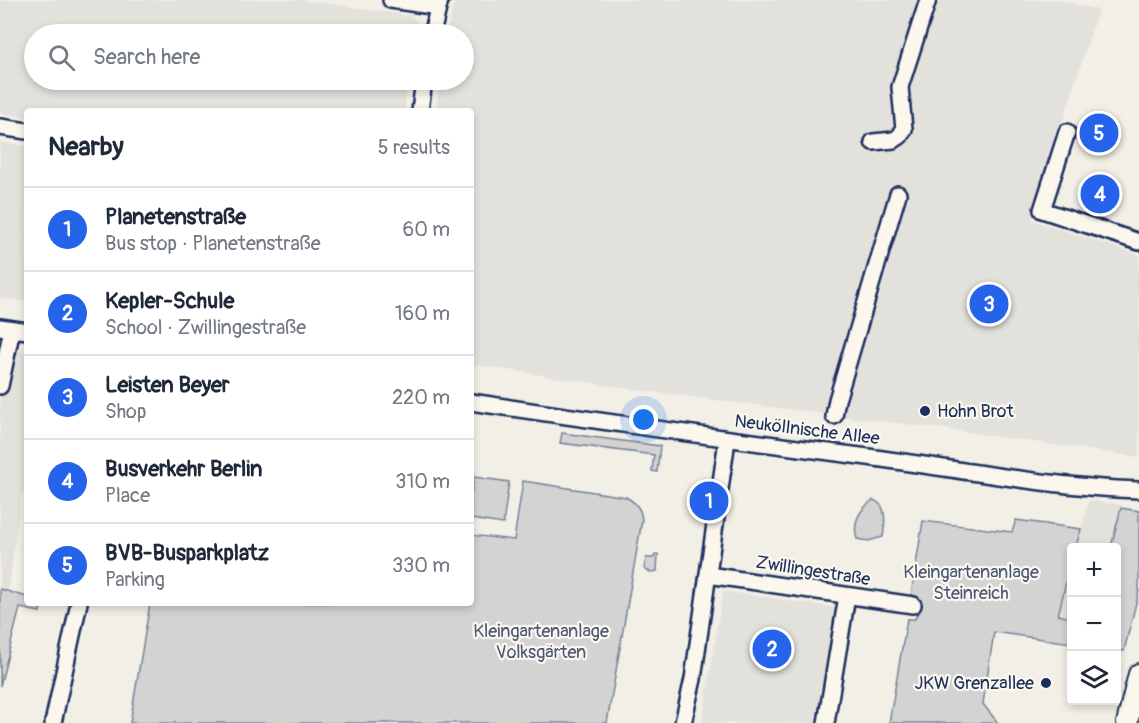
<!DOCTYPE html>
<meta charset="utf-8">
<style>
body{margin:0;font-family:Pangolin,sans-serif;background:#f2f2f3;color:#1f2937}
.controls{position:absolute;right:18px;bottom:18px;display:grid;overflow:hidden;border-radius:6px;box-shadow:0 3px 9px #0003}
.controls button{width:54px;height:54px;display:grid;place-items:center;padding:0;border:0;border-bottom:2px solid #e0e1e3;background:#fff;color:#1f2937;font:30px sans-serif}
.you{position:absolute;left:644px;top:420px;width:21px;height:21px;margin:-15px;border:4px solid #fff;border-radius:50%;background:#1a73e8;box-shadow:0 0 0 9px #1a73e833}
.badge{display:grid;place-items:center;width:39px;height:39px;border-radius:50%;background:#2563eb;color:#fff;font-size:20px;font-weight:700}
.pin{position:absolute;translate:-50% -50%;border:3px solid #fff;box-shadow:0 2px 6px #0006}
.list{margin:0;padding:0;list-style:none}
h2{display:flex;justify-content:space-between;align-items:center;height:78px;margin:0;padding:0 24px;font-size:26px}
h2 small{font-size:20px;font-weight:400;color:#747a83}
.list li{display:grid;grid-template-columns:39px 1fr auto;gap:18px;align-items:center;box-sizing:border-box;height:84px;padding:0 24px;border-top:2px solid #e0e1e3}
.list b{display:block;font-size:22px;white-space:nowrap}
.list p{margin:0;font-size:20px;white-space:nowrap;color:#747a83}
.list em{font-size:20px;font-style:normal;color:#747a83}
.icon{flex:none;width:33px;height:33px;fill:none;stroke:currentColor;stroke-width:2;stroke-linecap:round;stroke-linejoin:round}
.map{position:relative;flex:none;width:1139px;height:723px;overflow:hidden}
.search{position:absolute;background:#fff;box-shadow:0 3px 9px #0003;left:24px;top:24px;width:450px;height:66px;display:flex;align-items:center;gap:15px;box-sizing:border-box;padding:0 21px;border-radius:33px;color:#747a83;font-size:22px}
.panel{position:absolute;background:#fff;box-shadow:0 3px 9px #0003;left:24px;top:108px;width:450px;height:498px;border-radius:6px}
.map>svg:first-child{display:block}
</style>
<div class="map">
<svg width="1139" height="723" viewBox="0 0 1139 723">
<rect width="100%" height="100%" fill="#f2efe6"/>
<filter id="ink" filterUnits="userSpaceOnUse"><feTurbulence type="fractalNoise" baseFrequency=".0167" numOctaves="2"/><feDisplacementMap in="SourceGraphic" scale="12" xChannelSelector="R" yChannelSelector="G"/><feConvolveMatrix kernelMatrix="1 2 1 2 8 2 1 2 1" color-interpolation-filters="sRGB"/></filter>
<g filter="url(#ink)">
<g fill="#e2e1dc">
<polygon points="0,0 302,0 412,16 419,24 417,34 34,34 34,80 409,80 404,111 27,111 27,117 0,113"/>
<polygon points="455,0 1061,0 1098,10 1032,220 1139,255 1139,457 944,429 637,390 471,364 471,111 436,111 440,80 464,80 464,34 446,34"/>
<polygon points="0,142 27,146 27,302 0,298"/>
<polygon points="0,348 27,352 27,494 22,493 8,591 0,589"/>
<polygon points="1089,500 1122,505 1111,547 1076,548"/>
<polygon points="1071,563 1071,618 1057,616"/>
<polygon points="723,591 837,608 816,723 702,723"/>
</g>
<g fill="#d2d3d2" stroke="#768198" stroke-width="1.5">
<polygon points="562,433 660,446 657,472 652,471 654,455 560,443"/>
<polygon points="474,477 509,482 503,524 471,519 471,496"/>
<path d="M523 481 626 497C636 503 641 508 642 520L607 723H130L150 603H471V535L514 540Z"/>
<path d="M873 500C888 504 885 524 883 537L868 541 857 539C852 522 859 510 873 500Z"/>
<polygon points="1121,508 1139,511 1139,591 1124,651 1117,650 1116,548 1111,547"/>
<polygon points="1016,520 1081,529 1076,547 1072,548 1071,563 1058,615 1071,618 1071,643 994,632 983,704 998,723 889,723 907,619 915,619 917,614 914,611 917,596 911,595 923,521 1012,532"/>
<polygon points="658,554 657,571 650,572 644,569 646,558 654,558 655,555"/>
<polygon points="0,589 27,597 27,603 41,606 40,612 20,608 0,686"/>
</g>
<g fill="none" stroke-linecap="round" stroke-linejoin="round">
<g stroke="#1b2f5e" stroke-width="20">
<g id="minor">
<polyline points="391,0 438,7"/>
<polyline points="432,34 440,0"/>
<polyline points="420,111 424,80"/>
<polyline points="0,127 27,131"/>
<polyline points="1067,132 1042,210 1139,242"/>
<polyline points="873,142 894,140 900,136 904,129 900,87 928,0"/>
<polyline points="0,327 27,331"/>
<polyline points="0,386 12,329"/>
<path d="M471 402C603 422 735 440 868 457 958 469 1048 487 1139 490"/>
<polyline points="834,416 837,400 898,194"/>
<polyline points="708,575 913,605"/>
<polyline points="53,723 79,603"/>
<polyline points="683,723 693,679 727,440"/>
<polyline points="826,723 847,596"/>
</g>
</g>
<g stroke="#1b2f5e" stroke-width="24">
<polyline id="major" points="1127,723 1139,674"/>
</g>
<use href="#minor" stroke="#fbf7ec" stroke-width="15"/>
<use href="#major" stroke="#fbf7ec" stroke-width="20"/>
</g>
</g>
<g fill="#1b2f5e" stroke="#fbf7ec" stroke-width="2">
<circle cx="925" cy="411" r="6"/>
<circle cx="1046" cy="683" r="6"/>
</g>
<g text-anchor="middle" dominant-baseline="central" stroke-width="4.5" stroke-linejoin="round" paint-order="stroke">
<g font-size="18" fill="#1b2f5e" stroke="#fbf7ec" text-anchor="start">
<text x="937" y="411">Hohn Brot</text>
<text x="1034" y="683" text-anchor="end">JKW Grenzallee</text>
</g>
<g font-size="18" fill="#1b2f5e" stroke="#fbf7ec">
<text transform="translate(807 430) rotate(7)">Neuköllnische Allee</text>
<text transform="translate(813 571) rotate(9)">Zwillingestraße</text>
</g>
<g font-size="18" fill="#49587b" stroke="#fbf7ec">
<text x="971" y="572">Kleingartenanlage<tspan x="971" dy="21">Steinreich</tspan></text>
<text x="541" y="631">Kleingartenanlage<tspan x="541" dy="21">Volksgärten</tspan></text>
</g>
</g>
</svg>
<div class="controls">
<button>+</button>
<button>−</button>
<button><svg class="icon" aria-label="layers" viewBox="0 0 24 24"><path d="M12 4l9 5-9 5-9-5zM3 14l9 5 9-5"/></svg></button>
</div>
<div class="you"></div>
<div class="pin badge" style="left:709px;top:501px">1</div>
<div class="pin badge" style="left:772px;top:649px">2</div>
<div class="pin badge" style="left:989px;top:304px">3</div>
<div class="pin badge" style="left:1100px;top:194px">4</div>
<div class="pin badge" style="left:1099px;top:133px">5</div>
<div class="search"><svg class="icon" aria-label="search" viewBox="0 0 24 24"><circle cx="10" cy="10" r="6"/><path d="M15 15l6 6"/></svg>Search here</div>
<section class="panel">
<h2>Nearby<small>5 results</small></h2>
<ul class="list">
<li><span class="badge">1</span><div><b>Planetenstraße</b><p>Bus stop · Planetenstraße</p></div><em>60 m</em></li>
<li><span class="badge">2</span><div><b>Kepler-Schule</b><p>School · Zwillingestraße</p></div><em>160 m</em></li>
<li><span class="badge">3</span><div><b>Leisten Beyer</b><p>Shop</p></div><em>220 m</em></li>
<li><span class="badge">4</span><div><b>Busverkehr Berlin</b><p>Place</p></div><em>310 m</em></li>
<li><span class="badge">5</span><div><b>BVB-Busparkplatz</b><p>Parking</p></div><em>330 m</em></li>
</ul>
</section>
</div>
